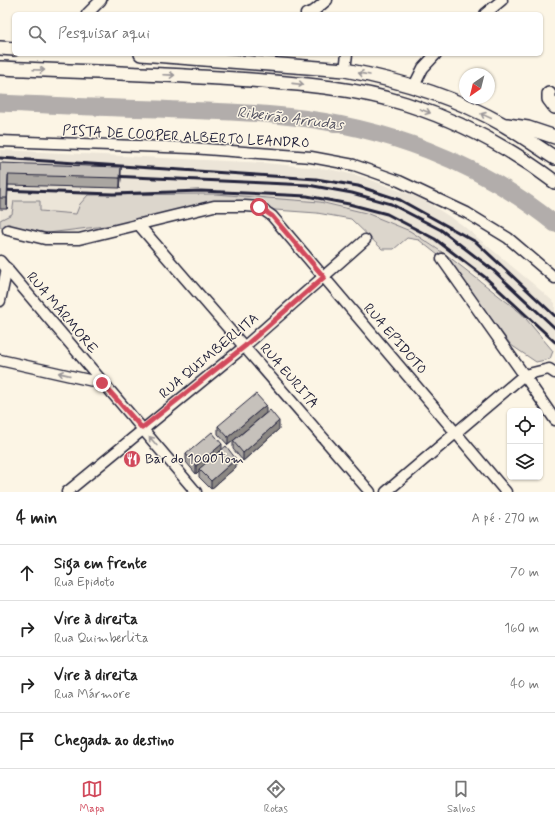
<!DOCTYPE html>
<html lang="pt">
<meta charset="utf-8">
<style>
body{margin:0;font-family:Mynerve,sans-serif;background:#f6f6f6;color:#222}
.controls{position:absolute;right:12px;bottom:12px;display:grid;overflow:hidden;border-radius:6px;box-shadow:0 1px 3px #0004}
.controls button{width:36px;height:36px;display:grid;place-items:center;padding:0;border:0;border-bottom:1px solid #e0e0e0;background:#fff;color:#222;font:20px sans-serif}
.compass{position:absolute;left:459px;top:68px;width:36px;height:36px;border-radius:50%;background:#fff;box-shadow:0 1px 3px #0004;rotate:215deg}
.stop{position:absolute;width:12px;height:12px;margin:-9px;border:3px solid #d1495b;border-radius:50%;background:#fff}
.stop.end{background:#d1495b;border-color:#fff;box-shadow:0 1px 4px #0008}
.list{margin:0;padding:0;list-style:none}
h2{display:flex;justify-content:space-between;align-items:center;height:52px;margin:0;padding:0 16px;font-size:17px}
h2 small{font-size:13px;font-weight:400;color:#767676}
.list li{display:grid;grid-template-columns:26px 1fr auto;gap:12px;align-items:center;box-sizing:border-box;height:56px;padding:0 16px;border-top:1px solid #e0e0e0}
.list b{display:block;font-size:15px;white-space:nowrap}
.list p{margin:0;font-size:13px;white-space:nowrap;color:#767676}
.list em{font-size:13px;font-style:normal;color:#767676}
.icon{flex:none;width:22px;height:22px;fill:none;stroke:currentColor;stroke-width:2;stroke-linecap:round;stroke-linejoin:round}
.map{position:relative;flex:none;width:555px;height:492px;overflow:hidden}
.search{position:absolute;background:#fff;box-shadow:0 1px 3px #0004;left:12px;right:12px;top:12px;height:44px;display:flex;align-items:center;gap:10px;box-sizing:border-box;padding:0 14px;border-radius:6px;color:#767676;font-size:15px}
.sheet{height:276px;background:#fff}
nav{display:flex;justify-content:space-around;align-items:center;box-sizing:border-box;height:56px;border-top:1px solid #e0e0e0;background:#fff;font-size:11px;color:#767676}
nav a{display:grid;justify-items:center;gap:2px}
nav .on{color:#d1495b}
.map>svg:first-child{display:block}
</style>
<div class="map">
<svg width="555" height="492" viewBox="0 0 555 492">
<rect width="100%" height="100%" fill="#fcf5e5"/>
<filter id="ink" filterUnits="userSpaceOnUse"><feTurbulence type="fractalNoise" baseFrequency=".025" numOctaves="2"/><feDisplacementMap in="SourceGraphic" scale="8" xChannelSelector="R" yChannelSelector="G"/><feConvolveMatrix kernelMatrix="1 2 1 2 8 2 1 2 1" color-interpolation-filters="sRGB"/></filter>
<g filter="url(#ink)">
<polygon fill="#ece5d8" points="0,150 264,163 329,169 363,177 422,199 461,224 532,283 555,303 555,345 492,287 450,255 416,236 355,218 257,200 138,220 85,232 47,236 0,226"/>
<polygon fill="#dcd6cc" stroke="#7f7c84" points="215,194 320,202 366,213 410,231 448,256 521,313 553,351 550,359 536,362 511,345 453,267 419,240 407,238 394,249 382,249 351,219 317,213 275,210 257,203 209,205 113,225 48,233 12,227 0,227 0,220 12,214 14,201 40,201 40,211 76,214 80,204 88,195"/>
<g fill="none" stroke-linecap="round" stroke-linejoin="round">
<path stroke="#b2adab" stroke-width="17" d="M0 103C52 105 105 108 157 109 199 111 242 111 284 116 383 126 478 161 555 224"/>
<g stroke="#22223b" stroke-width="13">
<g id="minor">
<polyline points="87,14 101,0"/>
<polyline points="306,14 314,11 327,0"/>
<polyline points="485,14 502,0"/>
<polyline points="345,70 347,54"/>
<polyline points="414,86 423,68 436,54"/>
<polyline points="0,141 192,148 311,157 354,165 399,181 467,213 508,238 555,278"/>
<polyline points="138,224 370,492"/>
<polyline points="8,230 45,239 79,239 214,206 245,206 259,207 272,216 506,492"/>
<polyline points="442,259 524,375 549,369 555,373"/>
<polyline points="0,261 196,492"/>
<polyline points="0,301 7,268"/>
<polyline points="0,360 102,383"/>
<polyline points="67,492 245,346 365,240"/>
<polyline points="386,492 524,375 555,420"/>
</g>
</g>
<g stroke="#22223b" stroke-width="16">
<g id="major">
<polyline points="0,48 14,49"/>
<path d="M141 54 345 70C399 80 455 97 504 125 521 135 538 147 555 158"/>
<path d="M0 68C84 72 167 74 251 80 302 84 356 88 406 104 459 121 510 148 555 182"/>
<polyline points="549,94 549,99 555,107"/>
<polyline points="507,125 528,128 555,137"/>
</g>
</g>
<use href="#minor" stroke="#fcf5e5" stroke-width="10"/>
<use href="#major" stroke="#fcf5e5" stroke-width="13"/>
<g stroke="#22223b" stroke-width="3">
<polyline points="0,158 316,179 358,186 400,200 476,242 555,316"/>
<polyline points="110,176 308,185 352,193 391,204 441,230 493,270 555,328"/>
<polyline points="0,190 113,194 201,191 307,196 349,204 387,214 435,239 486,278 555,342"/>
</g>
</g>
<g fill="#aaa6a1" stroke="#22223b">
<polygon points="0,163 121,178 120,188 8,185 7,209 0,209"/>
<polygon points="266,413 228,445 218,434 218,426"/>
<polygon points="279,429 243,461 233,449 233,441"/>
<polygon points="222,450 236,467 211,489 199,477 199,471 196,474 186,462 186,454"/>
</g>
<g fill="#8b8783" stroke="#22223b">
<polygon points="121,167 121,178 120,188 120,178"/>
<polygon points="8,175 8,185 7,209 7,198"/>
<polygon points="266,405 266,413 228,445 228,437"/>
<polygon points="279,421 279,429 243,461 243,453"/>
<polygon points="222,444 222,452 199,469 199,471 196,474 196,466"/>
<polygon points="236,459 236,467 211,489 211,481"/>
</g>
<g fill="#c6c1bb" stroke="#22223b">
<polygon points="0,163 121,167 120,178 8,175 7,198 0,198"/>
<polygon points="256,394 266,405 228,437 218,426"/>
<polygon points="270,410 279,421 243,453 233,441"/>
<polygon points="212,432 222,444 196,466 186,454"/>
<polygon points="226,446 236,459 211,481 199,469"/>
</g>
<defs><path id="oneway-shaft" d="M-6 0H5M1.5-3L5.5 0L1.5 3" fill="none" stroke-width="1.6" stroke-linecap="round" stroke-linejoin="round"/></defs>
<g stroke="#9a9698">
<use href="#oneway-shaft" transform="translate(39 70) rotate(2)"/>
<use href="#oneway-shaft" transform="translate(364 74) rotate(-170)"/>
<use href="#oneway-shaft" transform="translate(169 75) rotate(2)"/>
<use href="#oneway-shaft" transform="translate(298 84) rotate(6)"/>
<use href="#oneway-shaft" transform="translate(425 111) rotate(21)"/>
<use href="#oneway-shaft" transform="translate(486 116) rotate(-155)"/>
<use href="#oneway-shaft" transform="translate(64 374) rotate(-167)"/>
<use href="#oneway-shaft" transform="translate(153 441) rotate(-130)"/>
</g>
</g>
<g fill="none" stroke-linecap="round" stroke-linejoin="round" filter="url(#ink)">
<polyline stroke="#d1495b" stroke-width="5" points="102,383 142,428 245,346 324,277 272,216 259,207"/>
</g>
<defs>
<g id="restaurant-disc" transform="scale(0.9)"><circle r="9.5" fill="#d1495b" stroke="#fcf5e5"/><path d="M-5-6h1v4h1v-4h1v4h1v-4h1v5L-1.5 .5V6h-2V.5L-5-1ZM5-6V6H3V1.5H1.5Q1.5-4 5-6Z" fill="#fff"/></g>
</defs>
<g fill-rule="evenodd">
<use href="#restaurant-disc" x="132" y="459"/>
</g>
<g text-anchor="middle" dominant-baseline="central" stroke-width="3" stroke-linejoin="round" paint-order="stroke">
<g font-size="14" fill="#22223b" stroke="#fcf5e5">
<text transform="translate(186 137) rotate(3)">PISTA DE COOPER ALBERTO LEANDRO</text>
<text transform="translate(62 313) rotate(50)">RUA MÁRMORE</text>
<text transform="translate(395 339) rotate(49)">RUA EPIDOTO</text>
<text transform="translate(209 356) rotate(-40)">RUA QUIMBERLITA</text>
<text transform="translate(289 376) rotate(49)">RUA EURITA</text>
</g>
<g font-size="14" fill="#22223b" stroke="#fcf5e5" text-anchor="start">
<text x="145" y="459">Bar do 1000Tom</text>
</g>
<g font-size="15" font-style="italic" fill="#545362" stroke="#fcf5e5">
<text transform="translate(290 119) rotate(7)">Ribeirão Arrudas</text>
</g>
</g>
</svg>
<div class="controls">
<button><svg class="icon" aria-label="locate" viewBox="0 0 24 24"><circle cx="12" cy="12" r="6"/><path d="M12 2v4M12 18v4M2 12h4M18 12h4"/></svg></button>
<button><svg class="icon" aria-label="layers" viewBox="0 0 24 24"><path d="M12 4l9 5-9 5-9-5zM3 14l9 5 9-5"/></svg></button>
</div>
<svg class="compass" viewBox="-18 -18 36 36"><path d="M0-13l5 13h-10z" fill="#e53935"/><path d="M0 13l5-13h-10z" fill="#767676"/></svg>
<div class="stop" style="left:259px;top:207px"></div>
<div class="stop end" style="left:102px;top:383px"></div>
<div class="search"><svg class="icon" aria-label="search" viewBox="0 0 24 24"><circle cx="10" cy="10" r="6"/><path d="M15 15l6 6"/></svg>Pesquisar aqui</div>
</div>
<section class="sheet">
<h2>4 min<small>A pé · 270 m</small></h2>
<ul class="list">
<li><svg class="icon" aria-label="ahead" viewBox="0 0 24 24"><path d="M12 20V5M6 11l6-6 6 6"/></svg><div><b>Siga em frente</b><p>Rua Epidoto</p></div><em>70 m</em></li>
<li><svg class="icon" aria-label="right" viewBox="0 0 24 24"><path d="M7 20v-9h11M14 6l5 5-5 5"/></svg><div><b>Vire à direita</b><p>Rua Quimberlita</p></div><em>160 m</em></li>
<li><svg class="icon" aria-label="right" viewBox="0 0 24 24"><path d="M7 20v-9h11M14 6l5 5-5 5"/></svg><div><b>Vire à direita</b><p>Rua Mármore</p></div><em>40 m</em></li>
<li><svg class="icon" aria-label="arrive" viewBox="0 0 24 24"><path d="M6 21V4h12l-3 4 3 4H6"/></svg><div><b>Chegada ao destino</b></div></li>
</ul>
</section>
<nav>
<a class="on"><svg class="icon" aria-label="map" viewBox="0 0 24 24"><path d="M3 6l6-2 6 2 6-2v14l-6 2-6-2-6 2zM9 4v14M15 6v14"/></svg>Mapa</a>
<a><svg class="icon" aria-label="directions" viewBox="0 0 24 24"><path d="M12 3l9 9-9 9-9-9zM9 14v-3h6M13 9l2 2-2 2"/></svg>Rotas</a>
<a><svg class="icon" aria-label="saved" viewBox="0 0 24 24"><path d="M7 4h10v16l-5-4-5 4z"/></svg>Salvos</a>
</nav>
